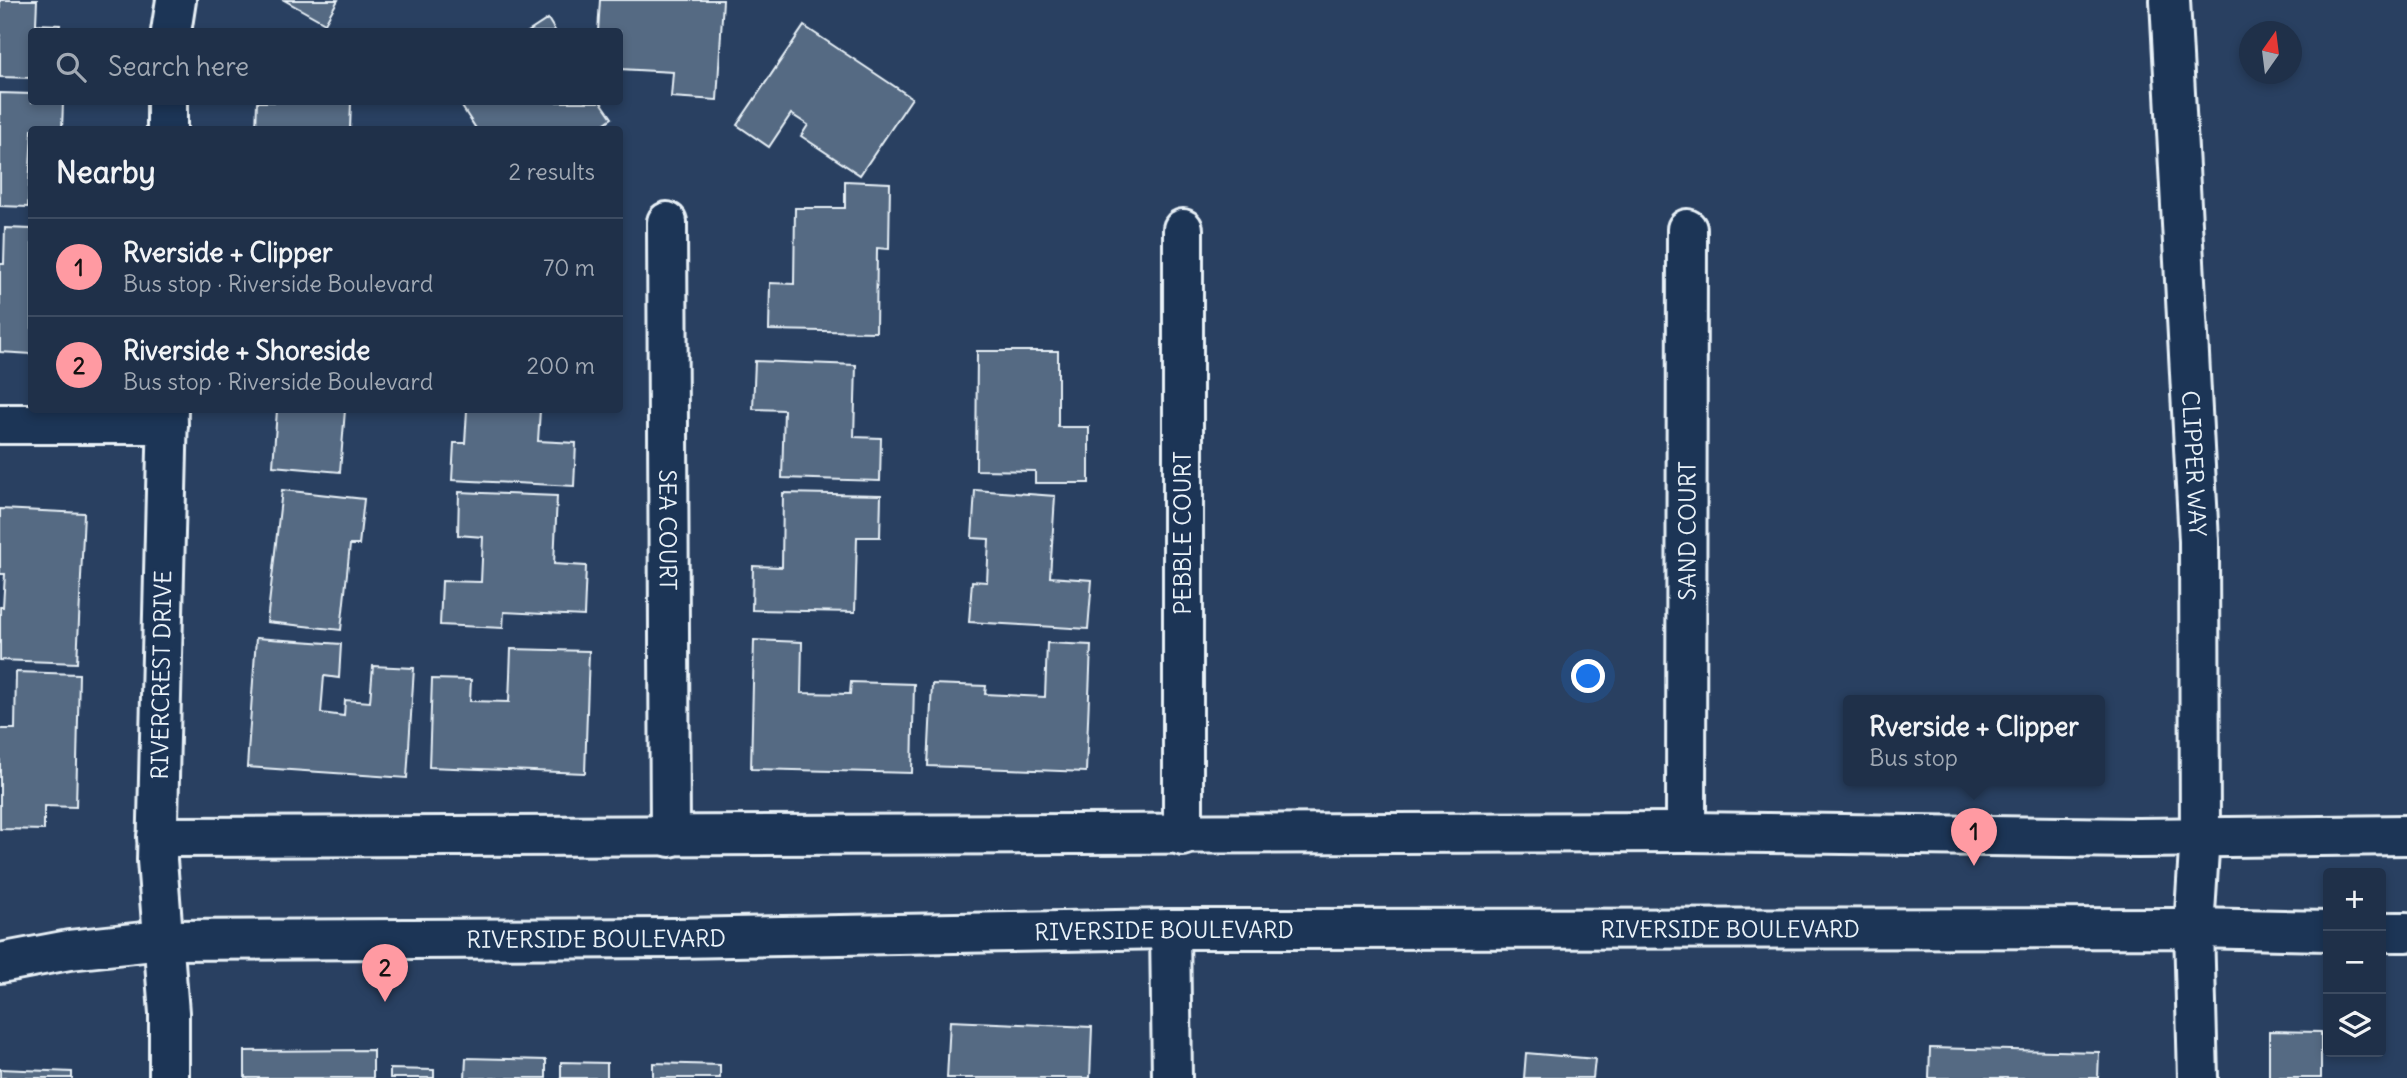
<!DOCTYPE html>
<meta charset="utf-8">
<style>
body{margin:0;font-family:Delius,sans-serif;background:#273850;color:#f1f3f6}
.controls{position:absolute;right:21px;bottom:21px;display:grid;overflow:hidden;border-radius:7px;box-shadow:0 4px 10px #0003}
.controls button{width:63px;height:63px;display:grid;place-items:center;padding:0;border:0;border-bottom:2px solid #3c4b61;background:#1f3049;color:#f1f3f6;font:35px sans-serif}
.compass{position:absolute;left:2239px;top:21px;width:63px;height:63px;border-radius:50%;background:#1f3049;box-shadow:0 4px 10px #0003;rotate:14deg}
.you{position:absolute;left:1589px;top:677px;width:24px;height:24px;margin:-18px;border:5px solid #fff;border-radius:50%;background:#1a73e8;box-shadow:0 0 0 10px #1a73e833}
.badge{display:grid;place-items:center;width:46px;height:46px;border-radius:50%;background:#ff9aa2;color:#111;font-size:23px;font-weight:700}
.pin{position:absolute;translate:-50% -58px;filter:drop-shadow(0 2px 4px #0008)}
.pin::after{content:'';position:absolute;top:37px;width:24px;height:21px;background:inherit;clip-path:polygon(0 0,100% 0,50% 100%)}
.popup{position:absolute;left:1843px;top:695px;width:262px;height:91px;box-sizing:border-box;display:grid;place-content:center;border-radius:7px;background:#1f3049;filter:drop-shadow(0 2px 5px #0005);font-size:23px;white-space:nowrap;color:#a1a9b4}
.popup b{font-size:26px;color:#f1f3f6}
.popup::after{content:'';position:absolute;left:50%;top:100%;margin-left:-14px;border:14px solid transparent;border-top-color:#1f3049}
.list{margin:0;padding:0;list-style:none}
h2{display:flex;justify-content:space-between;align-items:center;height:91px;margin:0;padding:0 28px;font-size:30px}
h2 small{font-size:23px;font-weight:400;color:#a1a9b4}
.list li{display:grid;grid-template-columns:46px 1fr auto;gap:21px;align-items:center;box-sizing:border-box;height:98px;padding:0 28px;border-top:2px solid #3c4b61}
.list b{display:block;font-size:26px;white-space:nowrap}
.list p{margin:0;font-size:23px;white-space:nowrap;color:#a1a9b4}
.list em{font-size:23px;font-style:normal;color:#a1a9b4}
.icon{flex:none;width:38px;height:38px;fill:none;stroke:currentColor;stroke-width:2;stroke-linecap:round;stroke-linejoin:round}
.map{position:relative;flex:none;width:2407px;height:1078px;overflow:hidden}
.search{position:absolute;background:#1f3049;box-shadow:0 4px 10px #0003;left:28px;top:28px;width:595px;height:77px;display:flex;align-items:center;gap:18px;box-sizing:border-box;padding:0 24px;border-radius:7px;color:#a1a9b4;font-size:26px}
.panel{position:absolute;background:#1f3049;box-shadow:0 4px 10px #0003;left:28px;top:126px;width:595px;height:287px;border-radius:7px}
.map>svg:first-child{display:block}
</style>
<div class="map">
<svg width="2407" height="1078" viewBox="0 0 2407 1078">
<rect width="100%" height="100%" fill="#294061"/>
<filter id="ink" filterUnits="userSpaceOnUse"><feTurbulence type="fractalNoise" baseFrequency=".0143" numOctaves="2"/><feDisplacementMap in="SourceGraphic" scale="14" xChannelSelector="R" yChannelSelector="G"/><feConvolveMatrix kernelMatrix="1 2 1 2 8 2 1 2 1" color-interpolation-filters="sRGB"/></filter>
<g filter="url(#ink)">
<g fill="#556a83" stroke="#e8f1f8" stroke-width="2">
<polygon points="0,0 37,0 36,24 60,25 59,32 32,32 32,78 0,77"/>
<polygon points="284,0 338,0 325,23"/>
<polygon points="600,0 723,0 717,100 671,97 673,72 620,69 620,32 598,32"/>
<polygon points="548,19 556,32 528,32"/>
<polygon points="804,26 912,98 860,175 801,136 808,125 791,114 769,147 737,125"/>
<polygon points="0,93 32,94 32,102 63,102 62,130 32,130 28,207 0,206"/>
<polygon points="257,102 351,102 350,130 256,130"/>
<polygon points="459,102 601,102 612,118 595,130 572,130 569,125 563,130 477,130"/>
<polygon points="845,181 890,183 889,249 877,248 876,332 769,330 770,283 794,284 795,208 845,208"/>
<polygon points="5,228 32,229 32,354 0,352 0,264 4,264"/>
<polygon points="977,351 1058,351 1058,427 1089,427 1089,483 1035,483 1035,471 976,470"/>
<polygon points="755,361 856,365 854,437 881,438 880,481 782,478 784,410 753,409"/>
<polygon points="277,410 345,410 340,472 273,466"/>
<polygon points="467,410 540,410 538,441 576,443 574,486 452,480 454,443 465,443"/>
<polygon points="543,410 584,410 584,412"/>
<polygon points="282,490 364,499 359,545 350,545 341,630 267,622"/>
<polygon points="975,490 1055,496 1050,577 1092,580 1088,629 969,622 972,581 987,582 989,539 972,538"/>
<polygon points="459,492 557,496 554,564 586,566 584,616 504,612 503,628 440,625 442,581 481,582 483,537 458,535"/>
<polygon points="783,493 881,495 880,537 857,537 855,612 752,610 753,566 782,567"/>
<polygon points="0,509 84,513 77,663 0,660 0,607 3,607 5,574 0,574"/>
<polygon points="256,638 341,644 339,678 324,676 321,713 344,716 345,700 370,702 373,666 414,668 407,778 247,767"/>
<polygon points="754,640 802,642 801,693 850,694 851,682 914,684 912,773 751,769"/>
<polygon points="1047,643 1091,645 1086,772 928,766 932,684 986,686 985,694 1045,697"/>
<polygon points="511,649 589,651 585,773 429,767 432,679 471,680 470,701 509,702"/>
<polygon points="16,672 79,674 76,807 44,806 44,830 0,829 0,729 15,729"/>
<polygon points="950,1021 1092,1027 1090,1078 947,1078"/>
<polygon points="2269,1031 2321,1032 2321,1078 2269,1078"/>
<polygon points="1930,1048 2099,1052 2098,1078 1929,1078"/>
<polygon points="373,1050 373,1078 245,1078 245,1051"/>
<polygon points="1526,1053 1595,1059 1593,1078 1524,1078"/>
<polygon points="466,1058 546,1060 546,1078 465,1078"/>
<polygon points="561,1062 607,1063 607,1078 561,1078"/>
<polygon points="653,1063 720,1065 720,1078 653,1078"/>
<polygon points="0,1069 72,1072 72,1078 0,1078"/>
<polygon points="390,1069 434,1070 434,1078 390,1078"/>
</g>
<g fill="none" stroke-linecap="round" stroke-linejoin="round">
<g stroke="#e8f1f8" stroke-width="44">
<g id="street">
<path id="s1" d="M2170 0 2199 541 2200 835 2194 928 2198 1078"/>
<polyline points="171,32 176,0"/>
<polyline points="167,102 167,130"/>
<path id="s2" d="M667 222 670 837"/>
<polyline points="168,410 157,860 169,1013 169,1078"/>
<polyline points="0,424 168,424"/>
<path id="s3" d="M1686 832 1687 229"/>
<polyline points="1183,836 1183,229"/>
<polyline points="157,837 1686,832 2138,838 2407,835"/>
<polyline points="1170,929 1172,1078"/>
</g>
</g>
<g stroke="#e8f1f8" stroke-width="44">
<g id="secondary">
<polyline points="2381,932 2407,932"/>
<path id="s4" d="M0 963 69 950 162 940 677 938 1170 929 2194 928 2328 931"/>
</g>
</g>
<use href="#street" stroke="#1d3557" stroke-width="38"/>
<use href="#secondary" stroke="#1d3557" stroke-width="38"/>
</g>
</g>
<g text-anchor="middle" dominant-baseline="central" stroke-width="5" stroke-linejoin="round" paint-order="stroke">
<g font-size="23" fill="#e8f1f8" stroke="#1d3557">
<text stroke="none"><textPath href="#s1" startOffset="464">CLIPPER WAY</textPath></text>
<text stroke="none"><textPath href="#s2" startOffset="308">SEA COURT</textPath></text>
<text stroke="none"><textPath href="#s3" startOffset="301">SAND COURT</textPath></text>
<text transform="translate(1182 533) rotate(-90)">PEBBLE COURT</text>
<text transform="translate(161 675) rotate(-89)">RIVERCREST DRIVE</text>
<text stroke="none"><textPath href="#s4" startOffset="1732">RIVERSIDE BOULEVARD</textPath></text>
<text stroke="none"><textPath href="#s4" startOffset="1166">RIVERSIDE BOULEVARD</textPath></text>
<text stroke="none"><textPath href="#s4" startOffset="598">RIVERSIDE BOULEVARD</textPath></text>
</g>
</g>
</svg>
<div class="controls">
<button>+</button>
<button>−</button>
<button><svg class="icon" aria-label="layers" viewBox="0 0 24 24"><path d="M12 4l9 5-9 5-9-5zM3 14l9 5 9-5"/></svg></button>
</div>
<svg class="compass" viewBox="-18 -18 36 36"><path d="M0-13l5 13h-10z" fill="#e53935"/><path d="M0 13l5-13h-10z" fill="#a1a9b4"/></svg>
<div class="you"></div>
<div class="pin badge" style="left:1974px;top:866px">1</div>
<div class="popup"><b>Rverside + Clipper</b>Bus stop</div>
<div class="pin badge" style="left:385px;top:1002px">2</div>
<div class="search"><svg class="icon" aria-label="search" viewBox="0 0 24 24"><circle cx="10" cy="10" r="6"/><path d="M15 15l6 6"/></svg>Search here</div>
<section class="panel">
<h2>Nearby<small>2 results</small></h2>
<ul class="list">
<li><span class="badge">1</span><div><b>Rverside + Clipper</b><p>Bus stop · Riverside Boulevard</p></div><em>70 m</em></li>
<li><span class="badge">2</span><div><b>Riverside + Shoreside</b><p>Bus stop · Riverside Boulevard</p></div><em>200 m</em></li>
</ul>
</section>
</div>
